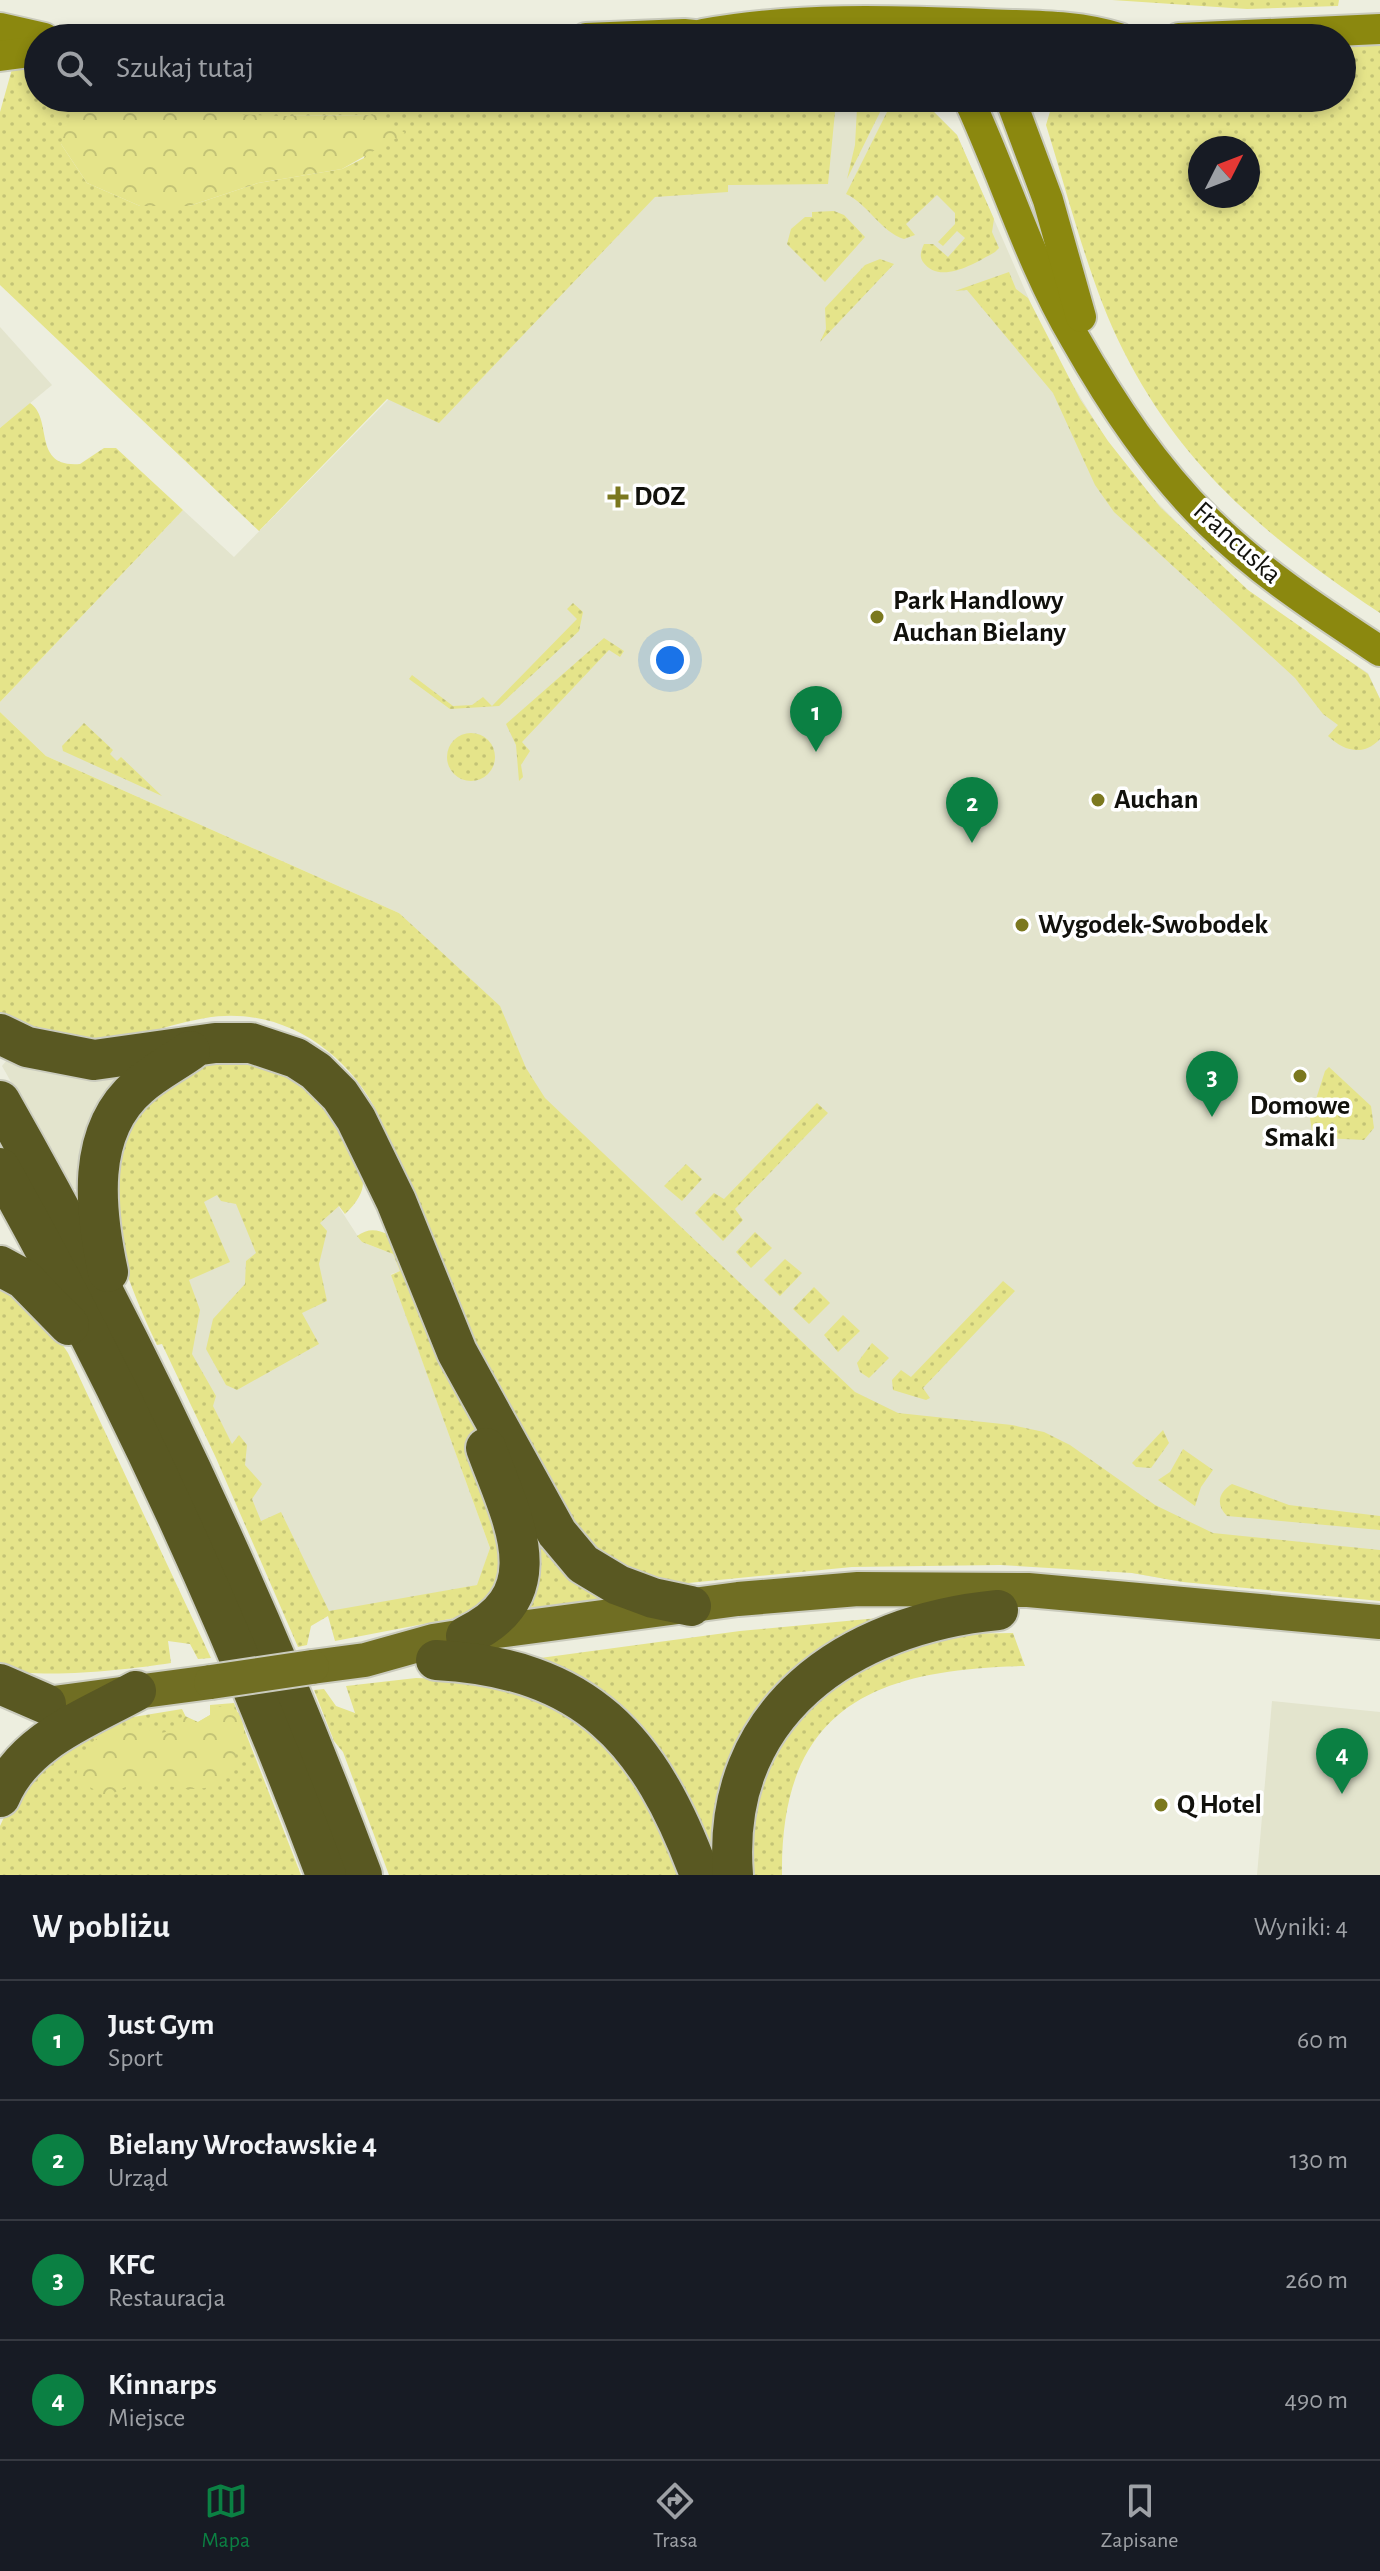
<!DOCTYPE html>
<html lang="pl">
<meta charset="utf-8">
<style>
body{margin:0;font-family:"Alegreya Sans",sans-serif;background:#242831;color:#f1f3f6}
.compass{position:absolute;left:1188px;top:136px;width:72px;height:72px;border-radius:50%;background:#171b24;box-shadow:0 4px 12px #0003;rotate:48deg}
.you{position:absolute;left:670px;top:660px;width:28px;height:28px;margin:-20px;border:6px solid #fff;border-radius:50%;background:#1a73e8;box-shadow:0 0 0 12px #1a73e833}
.badge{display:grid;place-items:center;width:52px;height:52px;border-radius:50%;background:#0b8043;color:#fff;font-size:26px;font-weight:700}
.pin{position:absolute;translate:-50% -66px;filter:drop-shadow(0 2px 4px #0008)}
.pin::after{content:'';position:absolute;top:42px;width:28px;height:24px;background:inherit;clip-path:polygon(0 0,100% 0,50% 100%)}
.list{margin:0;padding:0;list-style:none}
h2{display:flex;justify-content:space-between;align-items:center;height:104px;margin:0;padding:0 32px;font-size:34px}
h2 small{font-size:26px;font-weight:400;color:#9ea1a6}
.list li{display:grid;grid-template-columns:52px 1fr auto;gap:24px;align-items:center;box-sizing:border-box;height:120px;padding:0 32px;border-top:2px solid #363941}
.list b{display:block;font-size:30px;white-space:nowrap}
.list p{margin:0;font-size:26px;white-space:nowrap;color:#9ea1a6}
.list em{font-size:26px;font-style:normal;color:#9ea1a6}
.icon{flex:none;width:44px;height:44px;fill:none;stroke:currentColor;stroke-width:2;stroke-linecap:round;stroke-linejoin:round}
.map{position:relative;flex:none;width:1380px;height:1875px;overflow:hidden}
.search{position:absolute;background:#171b24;box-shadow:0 4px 12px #0003;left:24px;right:24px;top:24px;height:88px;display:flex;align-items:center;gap:20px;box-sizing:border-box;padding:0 28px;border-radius:44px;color:#9ea1a6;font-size:30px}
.sheet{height:584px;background:#171b24}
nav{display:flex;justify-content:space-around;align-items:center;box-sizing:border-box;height:112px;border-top:2px solid #363941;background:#171b24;font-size:22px;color:#9ea1a6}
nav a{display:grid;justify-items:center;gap:4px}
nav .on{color:#0b8043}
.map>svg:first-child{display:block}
</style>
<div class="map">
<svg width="1380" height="1875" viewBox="0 0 1380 1875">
<defs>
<pattern id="green-dots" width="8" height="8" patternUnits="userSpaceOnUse" patternTransform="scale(2)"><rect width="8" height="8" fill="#e5e48a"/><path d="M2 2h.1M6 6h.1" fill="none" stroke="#c3c376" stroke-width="1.8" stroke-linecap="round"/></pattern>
<pattern id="forest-crowns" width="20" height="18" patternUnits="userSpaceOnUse" patternTransform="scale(2)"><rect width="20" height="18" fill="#e5e48a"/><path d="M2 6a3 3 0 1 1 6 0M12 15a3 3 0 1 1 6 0" fill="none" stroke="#c3c376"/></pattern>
</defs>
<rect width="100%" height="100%" fill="#edeedf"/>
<g fill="#e3e4cd">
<polygon points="684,98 920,98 957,135 1050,347 1107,441 1154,499 1206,552 1264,606 1368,673 1380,699 1380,1597 1183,1582 1132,1573 866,1417 532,1088 399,913 46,756 0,712 0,702 183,510 234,557"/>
<polygon points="0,327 52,385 0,428"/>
<polygon points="7,1060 128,1067 79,1189 72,1189 2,1066"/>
<polygon points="251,1071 357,1235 362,1242 393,1254 401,1271 391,1274 490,1548 478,1585 293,1619 132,1229"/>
<polygon points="1272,1701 1380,1712 1380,1875 1257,1875"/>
</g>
<g fill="url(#green-dots)" fill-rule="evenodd">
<polygon points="1112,0 1339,0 1338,6 1247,9"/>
<path d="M1380 45V613C1271 540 1183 470 1123 350 1090 285 1068 195 1046 125L1054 98H1342V48ZM1248 148V196H1200V148Z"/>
<path d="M38 61V98H887L847 179 855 145 857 108 835 112 828 184 728 185V192L655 197 439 423 387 399 259 531 0 285V112L14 62ZM376 115 364 158 342 169 258 183 189 206H140L87 183 61 144 282 116Z"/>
<path d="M894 98H920L957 135 994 219 992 232 999 248 995 252C977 262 940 286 923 262 919 256 921 251 924 244H933L948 257 965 238 957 231 943 246 938 242 955 224V213L937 195 906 224 915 235 904 239C881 232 868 204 846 194Z"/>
<polygon points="834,211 844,215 865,237 825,282 787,244 791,229 805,217 812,217 812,212"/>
<polygon points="880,259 894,264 820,342 826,329 825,308 865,265"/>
<path d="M1009 272 1016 289 1028 298 1080 399 1108 441 1160 507 1248 590 1368 674 1380 699V739C1363 757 1344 751 1328 736L1338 725 1323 714 1295 678 1114 512 1095 485 1053 393 967 290 955 291Z"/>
<path d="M30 403C54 419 31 468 80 464L104 448H116L183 510 0 702V428Z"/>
<polygon points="573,603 583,612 579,631 499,706 450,709 409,679 412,675 453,706 472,705 483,697 492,706 577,619 567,609"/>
<polygon points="604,638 624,651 620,657 609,650 522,742 530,751 521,765 523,777 519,781 516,745 506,724"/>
<path d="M0 712 46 756 399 913 500 1006 526 1068 545 1098 855 1392 898 1413 1012 1425 1044 1432 1070 1445 1155 1505 1213 1533 1380 1550V1601L1183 1582 1132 1573 1000 1565 852 1567 668 1585 594 1558 504 1412 379 1116C346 1048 276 1003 200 1019 162 1026 127 1042 87 1045 66 1046 21 1025 0 1018Z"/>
<polygon points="84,723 113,750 110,754 117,761 121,757 162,796 63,751 62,746"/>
<circle cx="471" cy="757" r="24"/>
<path d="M206 1059 262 1062 309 1086 346 1131 342 1136C360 1171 377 1183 345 1214L339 1206 320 1223 327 1231 319 1264 327 1301 302 1313 319 1344 237 1390 226 1385 206 1349 213 1319 245 1284 246 1261 256 1253 236 1204 221 1201 217 1195 204 1202 230 1262 189 1280 200 1310 192 1354 216 1396 213 1406 232 1444 239 1435 247 1445 245 1465 262 1484 252 1499 261 1521 281 1512 329 1611 477 1585 490 1548 391 1275 400 1271 393 1254 362 1242 357 1236C368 1228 377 1229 389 1235 436 1338 507 1465 513 1578L465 1616 335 1641 328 1616 311 1626 307 1645 298 1647 216 1458 162 1344 157 1345C132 1293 84 1181 118 1127 125 1114 190 1071 206 1059Z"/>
<polygon points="1329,1067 1371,1106 1374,1128 1364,1140 1324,1138 1312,1131 1310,1118 1325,1071"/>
<polygon points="817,1103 828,1113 735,1209 743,1220 723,1241 695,1213 714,1193 724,1199"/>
<polygon points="686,1164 702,1179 682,1201 664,1186"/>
<polygon points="755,1232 772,1248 751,1268 736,1252"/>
<polygon points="785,1259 802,1273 780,1296 764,1280"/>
<path d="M0 1281 52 1329 68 1353 211 1658 198 1659 190 1644 168 1641 171 1663C125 1670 44 1679 0 1669Z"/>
<polygon points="1003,1281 1015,1291 923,1388 930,1398 926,1400 893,1390 892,1380 901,1370 911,1377"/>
<polygon points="814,1287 830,1303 809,1324 793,1309"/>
<polygon points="843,1315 860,1331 838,1352 824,1335"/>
<polygon points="872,1343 889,1358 869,1378 860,1372 857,1363"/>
<polygon points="1163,1430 1169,1443 1151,1468 1136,1467 1132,1463"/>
<polygon points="1183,1449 1213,1470 1201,1487 1195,1506 1158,1480 1170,1472"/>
<path d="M1232 1484 1289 1505 1380 1516V1530L1227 1516C1215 1504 1219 1492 1232 1484Z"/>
<polygon points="516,1492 620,1598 516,1613"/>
<polygon points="878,1618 882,1628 812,1666 722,1875 682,1808 518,1661 740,1631"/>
<path d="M1013 1633 1025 1666C874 1669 780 1707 782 1875H746L761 1765 838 1674 954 1634Z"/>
<polygon points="416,1678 473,1680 546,1698 626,1758 685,1875 389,1875 343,1752 334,1741 314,1690 324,1689 336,1706 355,1713 346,1686"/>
<polygon points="234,1703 301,1875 0,1875 0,1826 21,1780 109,1721 182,1709 187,1719 198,1722 210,1715 210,1705"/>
</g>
<g fill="url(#forest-crowns)">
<polygon points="72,108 282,116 376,115 405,133 342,169 258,183 189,206 140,206 87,183 61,144"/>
<path d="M225 1706 239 1713C249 1737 242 1733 236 1754 219 1810 177 1781 136 1784 126 1785 115 1793 107 1796L76 1780C78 1738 122 1714 158 1734L169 1731 185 1716 198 1722 210 1715 211 1708Z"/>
</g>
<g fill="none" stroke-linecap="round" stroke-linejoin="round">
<g stroke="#cacbbd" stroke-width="34">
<g id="secondary">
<polyline points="0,28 44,38"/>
<path d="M703 34C795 17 891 20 985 24 1030 26 1076 24 1119 38"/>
<polyline points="586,38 684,34 723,38"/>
<polyline points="1179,38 1380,29"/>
<polyline points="0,56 38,51"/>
<path d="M968 98C1004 175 1031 265 1074 337 1112 404 1155 469 1210 523 1261 573 1321 612 1380 651"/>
<polyline points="1010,98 1048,200 1081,317"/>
</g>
</g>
<g stroke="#cacbbd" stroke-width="38">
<g id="primary">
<polyline points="312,1667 365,1660 433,1641 497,1631 738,1599 858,1589 1028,1590 1380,1622"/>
<polyline points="46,1704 211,1682"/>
</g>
</g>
<g stroke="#cacbbd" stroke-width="44">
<g id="highway">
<polyline points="0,1034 27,1047 94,1060 215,1043 251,1043 296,1058 316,1071 340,1095 356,1119 396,1201 457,1352 557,1533 583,1564 618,1585 653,1598 691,1606"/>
<path d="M0 1101C141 1349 262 1608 362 1875"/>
<path d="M0 1168C127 1394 235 1632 326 1875"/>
<polyline points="0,1266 24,1279 69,1325"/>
<path d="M108 1272C95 1211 85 1132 139 1086 155 1072 173 1063 190 1051"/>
<path d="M466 1636C556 1594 511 1517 486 1448"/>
<path d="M436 1660C587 1668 650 1740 700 1875"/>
<polyline points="0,1684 46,1704"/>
<path d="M0 1797C23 1741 87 1718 136 1691"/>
<path d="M733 1875C720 1711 849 1624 998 1610"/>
</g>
</g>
<use href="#secondary" stroke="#8b880f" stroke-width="30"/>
<use href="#primary" stroke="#706e23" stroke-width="34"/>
<use href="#highway" stroke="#595822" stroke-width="40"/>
<g stroke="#cacbbd" stroke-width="38" stroke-linecap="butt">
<polyline id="primary-bridge" points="211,1682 312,1667"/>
</g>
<use href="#primary-bridge" stroke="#706e23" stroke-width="34"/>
</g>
<g fill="#7b781f" stroke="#fff" stroke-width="3">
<path d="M614 485h8v8h8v8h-8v8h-8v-8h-8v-8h8z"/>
<circle cx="877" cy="617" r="8"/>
<circle cx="1098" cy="800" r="8"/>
<circle cx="1022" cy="925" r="8"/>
<circle cx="1300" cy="1076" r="8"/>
<circle cx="1161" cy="1805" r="8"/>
</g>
<g text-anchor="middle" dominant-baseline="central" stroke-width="7" stroke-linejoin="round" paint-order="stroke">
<g font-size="28" font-weight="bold" fill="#11110c" stroke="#fff" text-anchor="start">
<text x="634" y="497">DOZ</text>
<text x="893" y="601">Park Handlowy<tspan x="893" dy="32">Auchan Bielany</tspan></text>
<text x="1114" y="800">Auchan</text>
<text x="1038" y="925">Wygodek-Swobodek</text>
<text x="1300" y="1106" text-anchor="middle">Domowe<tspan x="1300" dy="32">Smaki</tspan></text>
<text x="1177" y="1805">Q Hotel</text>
</g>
<g font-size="28" fill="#11110c" stroke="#fff">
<text transform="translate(1237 543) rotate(42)">Francuska</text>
</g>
</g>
</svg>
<svg class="compass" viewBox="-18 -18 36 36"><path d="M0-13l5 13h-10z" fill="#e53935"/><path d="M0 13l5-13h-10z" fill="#9ea1a6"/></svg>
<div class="you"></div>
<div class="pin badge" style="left:816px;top:752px">1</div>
<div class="pin badge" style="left:972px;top:843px">2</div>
<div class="pin badge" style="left:1212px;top:1117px">3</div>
<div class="pin badge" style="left:1342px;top:1794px">4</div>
<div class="search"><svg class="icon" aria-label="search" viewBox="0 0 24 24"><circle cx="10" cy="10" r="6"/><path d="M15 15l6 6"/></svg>Szukaj tutaj</div>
</div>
<section class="sheet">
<h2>W pobliżu<small>Wyniki: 4</small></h2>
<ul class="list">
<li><span class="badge">1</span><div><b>Just Gym</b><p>Sport</p></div><em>60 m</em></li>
<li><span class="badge">2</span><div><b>Bielany Wrocławskie 4</b><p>Urząd</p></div><em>130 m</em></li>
<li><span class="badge">3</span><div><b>KFC</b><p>Restauracja</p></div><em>260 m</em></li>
<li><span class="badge">4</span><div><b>Kinnarps</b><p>Miejsce</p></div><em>490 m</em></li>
</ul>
</section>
<nav>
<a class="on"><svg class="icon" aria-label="map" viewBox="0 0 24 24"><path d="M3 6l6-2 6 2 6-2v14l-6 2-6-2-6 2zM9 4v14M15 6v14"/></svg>Mapa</a>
<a><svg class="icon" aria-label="directions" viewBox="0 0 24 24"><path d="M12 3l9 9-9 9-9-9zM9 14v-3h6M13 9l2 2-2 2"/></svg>Trasa</a>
<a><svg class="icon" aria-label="saved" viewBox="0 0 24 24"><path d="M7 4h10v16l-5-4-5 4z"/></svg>Zapisane</a>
</nav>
